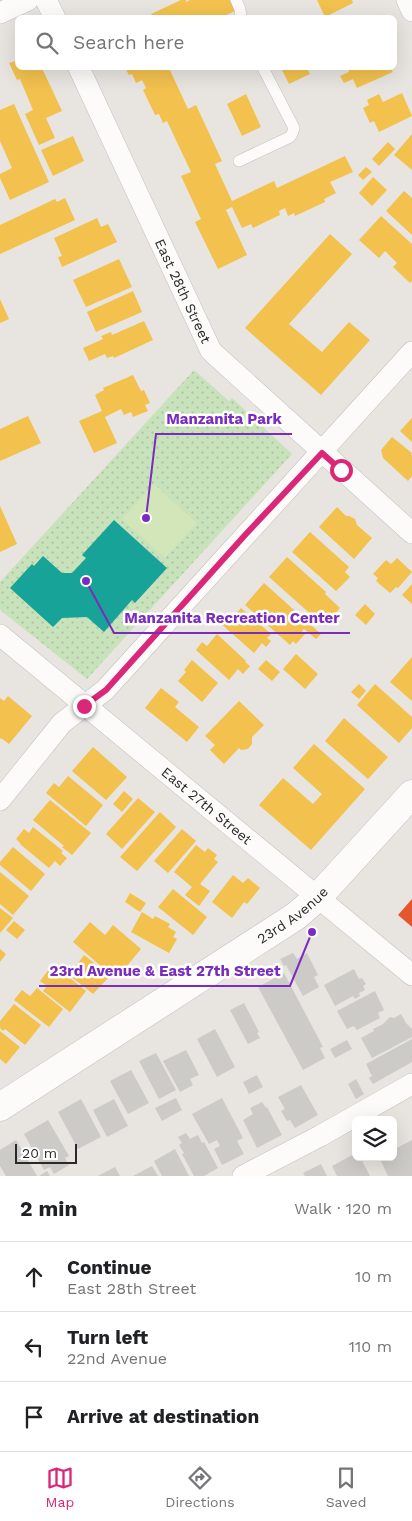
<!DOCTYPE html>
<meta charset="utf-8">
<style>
body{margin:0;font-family:"Work Sans",sans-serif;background:#f2f2f2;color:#202124}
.controls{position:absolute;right:15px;bottom:15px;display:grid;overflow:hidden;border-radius:8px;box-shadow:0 5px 20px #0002}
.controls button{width:45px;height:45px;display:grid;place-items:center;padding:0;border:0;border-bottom:1px solid #e0e0e0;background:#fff;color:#202124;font:25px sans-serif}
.scale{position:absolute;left:15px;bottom:12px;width:62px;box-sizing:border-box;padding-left:5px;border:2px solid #2a2a2a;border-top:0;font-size:14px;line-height:18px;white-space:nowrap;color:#2a2a2a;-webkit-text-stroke:4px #fff;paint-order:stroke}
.stop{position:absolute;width:15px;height:15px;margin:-11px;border:4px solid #db2777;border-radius:50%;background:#fff}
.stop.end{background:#db2777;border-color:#fff;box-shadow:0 1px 5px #0008}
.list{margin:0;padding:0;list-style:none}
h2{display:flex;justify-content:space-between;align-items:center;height:65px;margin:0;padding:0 20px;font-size:21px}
h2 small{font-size:16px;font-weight:400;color:#757577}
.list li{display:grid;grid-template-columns:32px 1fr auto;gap:15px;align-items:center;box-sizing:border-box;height:70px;padding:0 20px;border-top:1px solid #e0e0e0}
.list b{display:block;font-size:19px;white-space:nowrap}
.list p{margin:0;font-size:16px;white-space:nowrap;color:#757577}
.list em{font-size:16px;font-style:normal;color:#757577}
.icon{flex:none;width:28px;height:28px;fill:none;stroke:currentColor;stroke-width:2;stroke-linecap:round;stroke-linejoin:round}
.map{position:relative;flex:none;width:412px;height:1176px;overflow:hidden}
.search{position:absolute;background:#fff;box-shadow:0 5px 20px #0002;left:15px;right:15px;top:15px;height:55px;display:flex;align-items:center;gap:12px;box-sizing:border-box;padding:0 18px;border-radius:8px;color:#757577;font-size:19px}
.sheet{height:275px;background:#fff}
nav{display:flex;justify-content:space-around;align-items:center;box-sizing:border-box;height:70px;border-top:1px solid #e0e0e0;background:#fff;font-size:14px;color:#757577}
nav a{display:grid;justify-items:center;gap:2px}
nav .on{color:#db2777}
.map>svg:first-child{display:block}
</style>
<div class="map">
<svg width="412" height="1176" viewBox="0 0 412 1176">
<defs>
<pattern id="park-dots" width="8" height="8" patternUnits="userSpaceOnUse" patternTransform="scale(1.25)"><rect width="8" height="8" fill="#c8e2bb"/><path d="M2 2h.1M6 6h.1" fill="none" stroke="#acc2a1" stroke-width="1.8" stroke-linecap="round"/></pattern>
</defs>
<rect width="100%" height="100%" fill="#e8e5e0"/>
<polygon fill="url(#park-dots)" points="194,370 229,401 232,398 292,454 87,679 0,610 0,582"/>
<polygon fill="#d2e6b9" points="154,484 197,523 165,558 122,519"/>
<g fill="#f2c14e">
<polygon points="181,0 186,0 186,2 190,0 230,0 235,11 220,18 153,18 151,14"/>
<polygon points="317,0 352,0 353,3 325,17"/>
<polygon points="18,60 18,68 42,68 62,111 46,118 55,138 39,145 25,114 33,110 20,79 17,80 9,63"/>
<polygon points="125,68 169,68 188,109 196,105 222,161 215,164 232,201 274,181 277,188 345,156 353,172 330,182 336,193 324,199 325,202 295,216 294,213 288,216 285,208 279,211 280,215 253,228 251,224 242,228 232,207 226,210 247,255 218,269 195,222 201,219 181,176 191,172 167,121 163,123 159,114 155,115 143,90 146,88 142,80 136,83 132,74 129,75"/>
<polygon points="281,68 307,68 310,74 289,84"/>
<polygon points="348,68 391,68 393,72 357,88 353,79 344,83 340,76 349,72"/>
<polygon points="402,93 412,116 379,132 374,121 370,123 363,108 369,105 367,100 379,94 383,102"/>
<polygon points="246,94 261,127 242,136 227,104"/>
<polygon points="14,104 49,182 10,200 0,178 0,174 12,168 0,141 0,110"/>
<polygon points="412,134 412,170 394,155"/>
<polygon points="73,136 84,161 53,176 41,150"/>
<polygon points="388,142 395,149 379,166 372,159"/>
<polygon points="366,167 372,172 363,180 358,175"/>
<polygon points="373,177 387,190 372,206 359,193"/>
<polygon points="404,191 412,198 412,235 386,211"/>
<polygon points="65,198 75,220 0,254 0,225 55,199 57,202"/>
<polygon points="381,216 412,244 412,281 410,283 393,267 397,263 385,251 379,258 359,240"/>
<polygon points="97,218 101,227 108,224 117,242 62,267 58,257 62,256 54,238"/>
<polygon points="330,234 352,254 289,324 322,352 349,322 370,340 321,395 245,328"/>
<polygon points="119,259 132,287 86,307 73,280"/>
<polygon points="133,291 142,312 96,332 87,312"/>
<polygon points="0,299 9,319 0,323"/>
<polygon points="144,321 153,340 114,358 113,356 107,358 105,354 89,361 83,348 103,339 101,336 111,332 112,335"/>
<polygon points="133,375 141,391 144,390 150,403 145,405 148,411 133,417 131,412 124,415 121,409 105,417 117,443 94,453 79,421 102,411 95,395 104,390 103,388"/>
<polygon points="28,416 41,443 0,461 0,429"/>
<polygon points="412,418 412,442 400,431"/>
<polygon points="392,437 412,453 411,454 412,456 412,476 408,481 383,458 381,450"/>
<polygon points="0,506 17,544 0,552"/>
<polygon points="337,507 346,516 349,516 355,519 357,525 372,538 354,559 319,527"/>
<polygon points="310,532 349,567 345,572 350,577 336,591 292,552"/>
<polygon points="287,557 326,592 325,594 340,608 324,626 269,577"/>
<polygon points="397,558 412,572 398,588 396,587 390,593 376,581 378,578 373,574 386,560 391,564"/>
<polygon points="264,583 321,634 316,639 304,629 302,631 305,634 296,644 293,641 290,645 245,605"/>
<polygon points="412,584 412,604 402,595"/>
<polygon points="365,604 375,614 366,625 355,615"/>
<polygon points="241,608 271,634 267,638 271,641 266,647 262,643 254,653 219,622 225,615 230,620"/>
<polygon points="217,634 246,661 245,662 250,666 243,674 238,669 229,680 196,650 202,642 207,646"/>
<polygon points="296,654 318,674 305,689 283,669"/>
<polygon points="412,657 412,701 390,682"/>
<polygon points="192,660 218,683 202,702 178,681 186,672 184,670"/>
<polygon points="266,660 280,672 272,681 258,669"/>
<polygon points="359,684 366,691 359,699 351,692"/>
<polygon points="375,684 412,717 412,728 399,743 357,705"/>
<polygon points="161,688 179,702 175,707 199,727 187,742 145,708"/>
<polygon points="8,696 32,716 9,744 1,738 0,739 0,698 4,701"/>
<polygon points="239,701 264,725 252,737 252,744 248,749 241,750 239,748 224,764 210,750 215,745 205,736"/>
<polygon points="344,718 388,757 368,779 325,741"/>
<polygon points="314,744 365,789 311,850 259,805 283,778 313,804 322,794 293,768"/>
<polygon points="93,747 127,777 106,800 72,771"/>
<polygon points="68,776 103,805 86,826 46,793 54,783 59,787"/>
<polygon points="124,791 133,799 122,812 113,804"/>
<polygon points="138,798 155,812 122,849 106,834"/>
<polygon points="50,800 91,833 72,855 62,847 64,846 33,820"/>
<polygon points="160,812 176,827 137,871 120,857"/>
<polygon points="33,827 63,851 61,853 67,858 60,866 55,861 49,868 20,844 20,843 16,839 24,829 29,833"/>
<polygon points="182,829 196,841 168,873 154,861"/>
<polygon points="196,845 205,852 208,848 217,855 214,859 218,862 200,884 210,891 199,906 185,895 192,887 174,872"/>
<polygon points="13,847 45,874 31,891 0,865 0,862"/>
<polygon points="0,872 29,896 13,915 0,904"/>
<polygon points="233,875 243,883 248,878 260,888 247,904 244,902 232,918 212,902"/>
<polygon points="173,889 207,917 193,935 158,907"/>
<polygon points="130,893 146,903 140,912 125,902"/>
<polygon points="0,908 13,918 0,933"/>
<polygon points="142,912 153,919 155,916 170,924 168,927 176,932 173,937 177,939 169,953 131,932"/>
<polygon points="14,921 25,930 17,939 6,930"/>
<polygon points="90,922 105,935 113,925 141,949 116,979 73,942"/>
<polygon points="0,949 6,954 0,962"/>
<polygon points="84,955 110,976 93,994 69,975"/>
<polygon points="50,968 57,973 60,970 86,991 70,1012 43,991 47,986 40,981"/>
<polygon points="37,988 63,1009 49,1027 14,1000 22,990 30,996"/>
<polygon points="14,1004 41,1025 25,1045 5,1029 3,1031 0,1028 0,1021"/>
<polygon points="0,1031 20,1047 6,1064 0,1059"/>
</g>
<polygon fill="#e4572e" points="412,899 412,927 398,915"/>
<polygon fill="#17a398" points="114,520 167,568 135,603 132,600 104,632 87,617 62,618 53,627 10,588 32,564 34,566 43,556 62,573 72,573 86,558 82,555"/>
<g fill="#cdcbc7">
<polygon points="293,953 297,959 307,953 318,975 314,977 319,987 303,996 286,965 284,966 280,959"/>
<polygon points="354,969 359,979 362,978 366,984 363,986 365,990 359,993 360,996 355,999 353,996 335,1006 324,985"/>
<polygon points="284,973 323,1047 320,1048 325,1058 303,1070 258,987"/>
<polygon points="375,991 384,1010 378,1013 380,1018 357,1030 354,1026 347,1029 337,1011"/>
<polygon points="244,1003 259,1032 257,1033 260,1038 248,1044 230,1010"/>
<polygon points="401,1014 406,1023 412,1029 412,1037 372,1058 361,1038 374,1031 373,1029 383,1024 390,1017 394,1018"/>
<polygon points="215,1029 235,1067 217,1077 197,1039"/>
<polygon points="412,1039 412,1062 373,1084 369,1078 372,1076 366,1064"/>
<polygon points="347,1040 352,1049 335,1058 330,1049"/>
<polygon points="186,1050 199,1075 190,1079 193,1085 180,1092 163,1061"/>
<polygon points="156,1053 176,1090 159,1099 139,1061"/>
<polygon points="131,1070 149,1103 128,1114 110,1081"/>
<polygon points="257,1075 263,1087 249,1094 243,1082"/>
<polygon points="356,1079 364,1094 356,1099 348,1084"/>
<polygon points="301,1085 318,1115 295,1128 290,1120 287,1121 281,1111 285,1109 278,1097"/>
<polygon points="176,1098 182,1110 162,1121 155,1108"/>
<polygon points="222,1098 243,1138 237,1141 244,1154 222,1165 214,1149 220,1146 217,1140 209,1144 192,1114"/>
<polygon points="81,1099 101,1137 78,1149 58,1112"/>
<polygon points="114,1099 128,1126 107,1137 93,1110"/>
<polygon points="262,1102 266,1108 267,1107 282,1135 257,1148 243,1120 253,1114 250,1108"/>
<polygon points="48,1120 69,1156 65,1158 69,1165 54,1174 50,1167 44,1170 24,1134"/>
<polygon points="186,1133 190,1139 198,1135 202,1143 204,1142 218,1168 204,1176 194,1176 182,1154 184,1153 179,1145 182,1143 178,1137"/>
<polygon points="16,1140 37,1176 6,1176 0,1166 0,1150"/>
<polygon points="412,1140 412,1176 388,1176 379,1157 393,1157 393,1150"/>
<polygon points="175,1149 189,1176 162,1176 154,1161"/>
<polygon points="356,1153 356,1157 360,1157 370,1176 337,1176 332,1166"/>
<polygon points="321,1164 327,1176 305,1176 303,1173"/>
<polygon points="152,1166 158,1176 133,1176"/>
<polygon points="115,1167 120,1176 98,1176"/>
<polygon points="47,1171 50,1176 39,1176"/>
</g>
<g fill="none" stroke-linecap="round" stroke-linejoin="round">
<g stroke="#c1c1c1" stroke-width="12">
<g id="lane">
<polyline points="236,0 240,9 241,18"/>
<polyline points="239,161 290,137 292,134 294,128 263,68"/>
</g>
</g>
<g stroke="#c1c1c1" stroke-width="22">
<g id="street">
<polyline points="46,0 55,18"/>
<polyline points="407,0 412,11"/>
<polyline points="0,13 28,0"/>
<path id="s1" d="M79 68 211 351 412 533"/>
<path id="s2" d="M0 635 412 975"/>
<polyline points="0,800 62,723 105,690 412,352"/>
<polyline points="243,1176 320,1136 412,1084"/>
</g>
</g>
<g stroke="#c1c1c1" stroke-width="29">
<g id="secondary">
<path id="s3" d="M0 1107 296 916 318 897 412 794"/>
</g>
</g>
<use href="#lane" stroke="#fcfbfa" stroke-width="11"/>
<use href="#street" stroke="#fcfbfa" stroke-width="21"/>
<use href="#secondary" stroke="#fcfbfa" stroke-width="28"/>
</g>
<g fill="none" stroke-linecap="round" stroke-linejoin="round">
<polyline stroke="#db2777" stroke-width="6" points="84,706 106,690 246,534 322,453 341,470"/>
</g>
<g text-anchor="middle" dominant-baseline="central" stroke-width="5" stroke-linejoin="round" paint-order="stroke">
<g font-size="14" fill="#2a2a2a" stroke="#fff">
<text stroke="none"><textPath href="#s1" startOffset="246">East 28th Street</textPath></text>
<text stroke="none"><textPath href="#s2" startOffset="268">East 27th Street</textPath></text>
<text stroke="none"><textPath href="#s3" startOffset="350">23rd Avenue</textPath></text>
</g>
</g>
<path fill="none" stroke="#7b2cbf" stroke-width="2" d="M146 518L156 434H292M86 581L114 633H350M312 932L290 986H39"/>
<g fill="#7b2cbf" stroke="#fff" stroke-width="2">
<circle cx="146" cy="518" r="5"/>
<circle cx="86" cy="581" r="5"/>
<circle cx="312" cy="932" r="5"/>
</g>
<g font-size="15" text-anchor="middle" font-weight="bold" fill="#7b2cbf" stroke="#fff" stroke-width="5" stroke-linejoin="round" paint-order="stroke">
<text x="224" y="424">Manzanita Park</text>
<text x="232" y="623">Manzanita Recreation Center</text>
<text x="165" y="976">23rd Avenue &amp; East 27th Street</text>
</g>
</svg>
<div class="controls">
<button><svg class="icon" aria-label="layers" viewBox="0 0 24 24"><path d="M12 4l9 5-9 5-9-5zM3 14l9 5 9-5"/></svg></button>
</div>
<div class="scale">20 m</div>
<div class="stop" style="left:341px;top:470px"></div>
<div class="stop end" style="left:84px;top:706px"></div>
<div class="search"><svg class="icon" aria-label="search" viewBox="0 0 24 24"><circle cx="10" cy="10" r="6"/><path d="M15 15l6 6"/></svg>Search here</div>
</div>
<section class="sheet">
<h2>2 min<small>Walk · 120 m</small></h2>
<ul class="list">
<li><svg class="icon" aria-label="ahead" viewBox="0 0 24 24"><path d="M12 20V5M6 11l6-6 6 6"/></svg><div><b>Continue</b><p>East 28th Street</p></div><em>10 m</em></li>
<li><svg class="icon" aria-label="left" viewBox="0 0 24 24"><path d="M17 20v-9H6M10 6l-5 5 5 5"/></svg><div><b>Turn left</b><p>22nd Avenue</p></div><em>110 m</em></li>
<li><svg class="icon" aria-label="arrive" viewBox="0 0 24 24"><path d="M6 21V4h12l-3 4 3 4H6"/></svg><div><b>Arrive at destination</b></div></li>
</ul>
</section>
<nav>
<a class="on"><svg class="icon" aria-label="map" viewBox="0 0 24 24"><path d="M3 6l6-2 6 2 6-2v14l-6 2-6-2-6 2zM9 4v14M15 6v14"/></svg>Map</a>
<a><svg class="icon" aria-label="directions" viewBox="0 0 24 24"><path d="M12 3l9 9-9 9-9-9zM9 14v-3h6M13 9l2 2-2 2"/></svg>Directions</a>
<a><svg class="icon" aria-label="saved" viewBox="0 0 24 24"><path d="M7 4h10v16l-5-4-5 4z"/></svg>Saved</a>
</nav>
